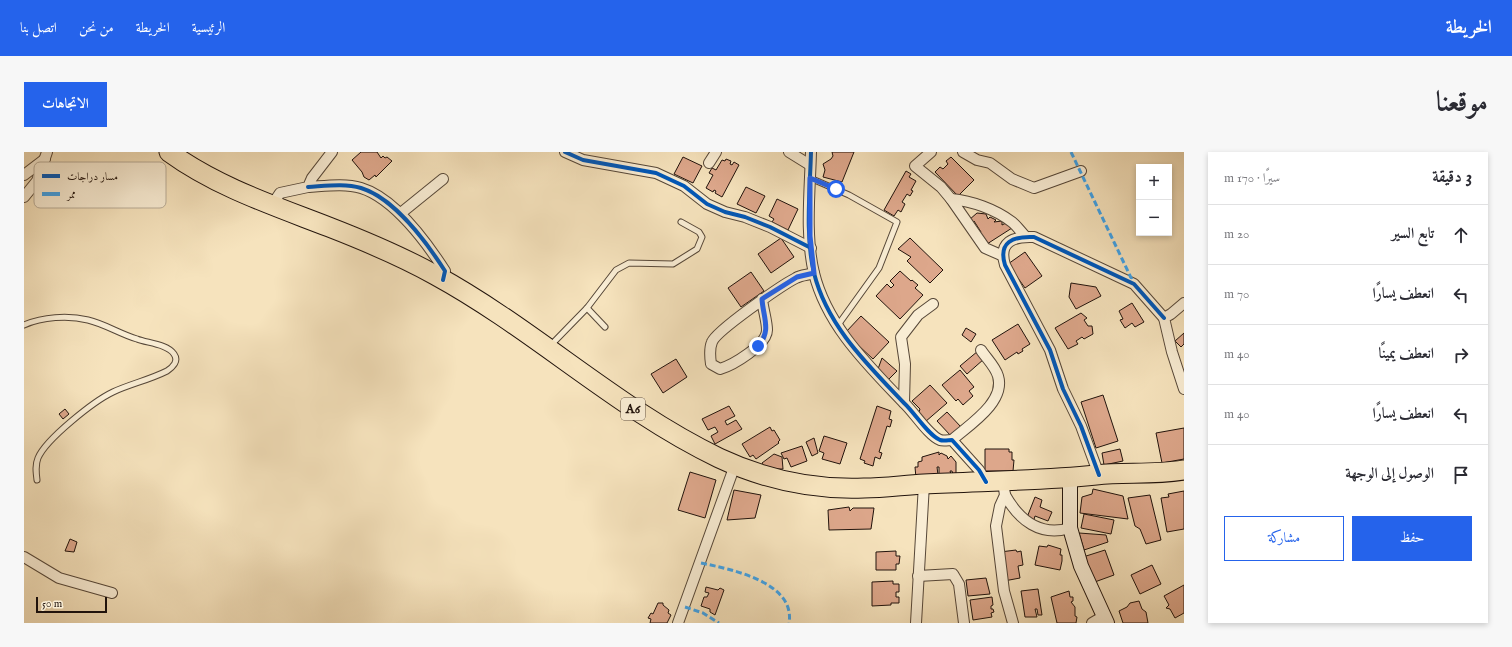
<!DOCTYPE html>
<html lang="ar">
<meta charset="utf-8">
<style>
body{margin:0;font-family:"IM FELL English",Amiri,serif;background:#f7f7f7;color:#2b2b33;direction:rtl}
.controls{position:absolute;right:12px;top:12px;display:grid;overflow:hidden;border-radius:0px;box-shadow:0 2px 6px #0003}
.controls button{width:36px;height:36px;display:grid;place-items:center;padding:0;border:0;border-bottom:1px solid #e1e1e2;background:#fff;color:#2b2b33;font:20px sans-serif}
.scale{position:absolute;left:12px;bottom:10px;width:71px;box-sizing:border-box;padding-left:4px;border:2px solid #21130c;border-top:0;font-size:11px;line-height:14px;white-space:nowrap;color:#21130c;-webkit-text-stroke:3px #f9edd4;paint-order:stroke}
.stop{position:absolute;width:12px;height:12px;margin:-9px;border:3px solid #2563eb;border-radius:50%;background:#fff}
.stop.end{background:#2563eb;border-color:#fff;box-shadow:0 1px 4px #0008}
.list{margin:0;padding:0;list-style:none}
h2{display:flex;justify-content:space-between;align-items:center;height:52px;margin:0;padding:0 16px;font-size:17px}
h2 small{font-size:13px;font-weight:400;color:#7c7c81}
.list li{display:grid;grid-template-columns:26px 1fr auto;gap:12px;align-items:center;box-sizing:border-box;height:60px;padding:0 16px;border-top:1px solid #e1e1e2}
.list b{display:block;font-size:15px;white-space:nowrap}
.list em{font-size:13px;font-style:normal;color:#7c7c81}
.actions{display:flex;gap:8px;padding:12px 16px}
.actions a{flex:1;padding:9px 0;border:1px solid #2563eb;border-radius:0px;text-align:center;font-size:14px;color:#2563eb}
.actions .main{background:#2563eb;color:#fff}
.icon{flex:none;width:22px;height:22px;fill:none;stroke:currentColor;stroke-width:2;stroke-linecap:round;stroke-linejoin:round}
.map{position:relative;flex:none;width:1160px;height:471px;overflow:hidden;direction:ltr;border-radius:0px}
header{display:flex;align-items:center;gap:24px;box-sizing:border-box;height:56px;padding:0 20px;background:#2563eb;color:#fff}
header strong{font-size:19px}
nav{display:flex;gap:22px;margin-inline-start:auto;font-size:14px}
.intro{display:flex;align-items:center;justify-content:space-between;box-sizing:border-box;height:96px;padding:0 24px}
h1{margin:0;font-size:28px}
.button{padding:10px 18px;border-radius:0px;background:#2563eb;color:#fff;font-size:14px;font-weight:700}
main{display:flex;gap:24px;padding:0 24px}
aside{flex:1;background:#fff;border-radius:0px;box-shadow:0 2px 6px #0003}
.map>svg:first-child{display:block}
</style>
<header>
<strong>الخريطة</strong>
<nav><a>الرئيسية</a><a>الخريطة</a><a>من نحن</a><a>اتصل بنا</a></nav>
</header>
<div class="intro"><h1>موقعنا</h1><a class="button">الاتجاهات</a></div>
<main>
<aside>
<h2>3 دقيقة<small>سيرًا · 170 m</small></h2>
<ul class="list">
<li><svg class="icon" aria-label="ahead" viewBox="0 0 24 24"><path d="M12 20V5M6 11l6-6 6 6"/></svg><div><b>تابع السير</b></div><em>20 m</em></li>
<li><svg class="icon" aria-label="left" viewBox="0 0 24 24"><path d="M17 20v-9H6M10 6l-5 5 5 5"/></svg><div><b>انعطف يسارًا</b></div><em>70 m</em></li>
<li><svg class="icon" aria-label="right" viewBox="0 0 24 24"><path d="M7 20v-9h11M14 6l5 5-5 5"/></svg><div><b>انعطف يمينًا</b></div><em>40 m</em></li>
<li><svg class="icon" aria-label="left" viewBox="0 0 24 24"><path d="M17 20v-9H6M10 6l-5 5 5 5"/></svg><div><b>انعطف يسارًا</b></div><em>40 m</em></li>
<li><svg class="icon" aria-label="arrive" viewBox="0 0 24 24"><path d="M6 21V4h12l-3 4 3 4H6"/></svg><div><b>الوصول إلى الوجهة</b></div></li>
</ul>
<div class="actions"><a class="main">حفظ</a><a>مشاركة</a></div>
</aside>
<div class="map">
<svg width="1160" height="471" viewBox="0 0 1160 471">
<rect width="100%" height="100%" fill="#f6e3bd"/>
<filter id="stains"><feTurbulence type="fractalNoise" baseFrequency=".005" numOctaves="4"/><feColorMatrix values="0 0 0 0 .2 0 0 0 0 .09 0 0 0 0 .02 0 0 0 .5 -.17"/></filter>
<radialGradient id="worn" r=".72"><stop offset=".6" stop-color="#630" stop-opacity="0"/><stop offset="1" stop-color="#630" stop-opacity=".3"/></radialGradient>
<g fill="#dda78b" stroke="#21130c">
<polygon points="337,0 353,0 357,6 359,4 361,6 363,5 368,9 352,25 351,23 345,28 340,25 338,20 328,8"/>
<polygon points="808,0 830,0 818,30 799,25 801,18 799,12 807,7 809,4"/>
<polygon points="659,5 678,14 669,31 650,22"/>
<polygon points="927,5 950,28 934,44 911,20 916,15 919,17 924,12 922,9"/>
<polygon points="702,7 707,9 706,12 708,13 710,10 715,13 698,45 691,41 692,39 690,38 689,40 682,36 689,23 685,21 688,16 692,18 698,8 701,9"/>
<polygon points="882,19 887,22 885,25 892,29 887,38 889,39 886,44 883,42 878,50 881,52 877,60 874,58 870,64 860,58"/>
<polygon points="722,35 741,44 732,61 713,52"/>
<polygon points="753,47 774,57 764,78 748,70 750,67 745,64"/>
<polygon points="953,61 962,62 964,67 966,65 972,68 970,70 978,69 978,73 984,70 988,76 963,92 954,82 957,80 950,69 949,72 945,68"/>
<polygon points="757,86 770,105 747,121 734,102"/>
<polygon points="886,86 919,118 906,131 883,109 887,105 874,97"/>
<polygon points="1001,100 1018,124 1001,136 984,112"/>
<polygon points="876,119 887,129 888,128 894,133 891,136 899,143 876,167 852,144 863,132 867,136 870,133 866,129"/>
<polygon points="727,120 740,139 717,155 704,136"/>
<polygon points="1047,131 1072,135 1077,144 1052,157 1045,145"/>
<polygon points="1108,151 1120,170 1111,175 1108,171 1101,176 1096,168 1099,167 1095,159"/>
<polygon points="1057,161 1063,166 1060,168 1064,174 1068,174 1069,182 1060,187 1058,185 1052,189 1054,192 1044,197 1031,176"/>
<polygon points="837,164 865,190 849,207 821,181"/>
<polygon points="994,172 1006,192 998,197 999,199 994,202 993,200 981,208 968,188"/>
<polygon points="942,176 952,182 947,190 938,183"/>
<polygon points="1160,181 1160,192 1157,195 1151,189"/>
<polygon points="954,199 960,207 943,222 936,214"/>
<polygon points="858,206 873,219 864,228 854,217"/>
<polygon points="652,207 663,225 639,241 627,222"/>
<polygon points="936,218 950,235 945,239 949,244 939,253 934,247 932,249 918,233"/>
<polygon points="906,233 923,251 901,270 895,260 896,257 888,249"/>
<polygon points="1079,243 1094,289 1072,296 1057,250"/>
<polygon points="705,254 711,264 701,269 703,273 712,268 718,277 691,292 687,284 694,280 691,275 684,278 678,267"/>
<polygon points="853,254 867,259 865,267 868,268 866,275 863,274 855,300 858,301 856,307 851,305 849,314 840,311 841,309 836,307"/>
<polygon points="41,257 45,262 39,267 35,262"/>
<polygon points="923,260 937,275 927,284 913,269"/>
<polygon points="746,275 748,279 750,278 756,288 754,290 755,291 732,307 729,303 726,305 718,292"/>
<polygon points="1160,276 1160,307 1138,311 1132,281"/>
<polygon points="800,284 823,291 816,312 798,307 800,301 795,299"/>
<polygon points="790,286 794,301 788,304 782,290"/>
<polygon points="778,294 783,309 767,315 763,306 760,307 757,301"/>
<polygon points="961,297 985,297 985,300 988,300 988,308 990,308 989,319 961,319"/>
<polygon points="1096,297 1099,309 1080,313 1078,301"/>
<polygon points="915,300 915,303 917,301 923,304 924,307 927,304 932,310 932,322 929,322 928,319 926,319 927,322 915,322 915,315 913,315 914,323 892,326 891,315 894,315 894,310 898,309 898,305"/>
<polygon points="750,302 758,305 759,317 741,317 738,311"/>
<polygon points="666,320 692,328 681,366 654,358"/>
<polygon points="1069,337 1099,344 1104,367 1056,361 1058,345 1068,342"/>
<polygon points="710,338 737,343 731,366 703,368"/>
<polygon points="1160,339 1160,377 1143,380 1137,346 1145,345 1144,342"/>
<polygon points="1126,343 1137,388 1122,392 1116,377 1111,374 1104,346"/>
<polygon points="1011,345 1018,348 1016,355 1028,360 1024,369 1011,364 1009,371 1002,368"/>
<polygon points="825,355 826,359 829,356 850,356 847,377 805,378 804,358"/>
<polygon points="1060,362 1090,368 1087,382 1057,376"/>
<polygon points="1055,381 1082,383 1084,390 1060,398"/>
<polygon points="46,387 53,390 50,400 41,399"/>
<polygon points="1024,393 1037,397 1036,403 1038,403 1038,409 1036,418 1011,413 1015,394 1023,395"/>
<polygon points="992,398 993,400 997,399 999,413 994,414 996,426 980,429 976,400"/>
<polygon points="1081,398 1090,423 1068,431 1059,405"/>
<polygon points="872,399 872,404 876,404 875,412 872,412 872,418 852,418 852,400"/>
<polygon points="1128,413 1137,432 1116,442 1107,423"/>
<polygon points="962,426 966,442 944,444 942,428"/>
<polygon points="869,429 869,432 875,432 875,440 872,440 872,445 875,445 875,451 867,451 867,453 848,454 848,430"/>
<polygon points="1160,433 1160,461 1151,466 1146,457 1142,456 1145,453 1140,444"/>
<polygon points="682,435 694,438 696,436 700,438 691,463 686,460 686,457 677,454 680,445 683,445 685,441 681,440"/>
<polygon points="1014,437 1018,463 1014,463 1013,457 1011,457 1013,465 1001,465 997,439"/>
<polygon points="1045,439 1046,445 1049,445 1049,449 1047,450 1051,455 1051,464 1053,465 1052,471 1033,471 1027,445"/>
<polygon points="968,445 969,453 967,454 967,457 969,457 970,460 967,461 968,465 949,468 946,448"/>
<polygon points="1115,449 1118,457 1122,460 1124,471 1099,471 1095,459 1103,455 1106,451"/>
<polygon points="634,451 639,451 639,453 645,458 644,461 647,463 643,471 626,471 627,467 624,466 627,461 629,462"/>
</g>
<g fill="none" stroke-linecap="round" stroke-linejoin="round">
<g stroke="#564738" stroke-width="7">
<g id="lane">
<polyline points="786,26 825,43 873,70 855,116 814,173"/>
<polyline points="563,156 581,175"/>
<path d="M0 173C18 165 44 163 64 168 81 172 96 182 113 187 123 191 143 192 150 202 155 209 149 215 143 219 125 228 106 232 89 240 70 249 22 287 14 306 11 313 12 320 13 328"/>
<polyline points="526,194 563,156 592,118 605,111 649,112 673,97 678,85 675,80 657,70"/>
</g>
</g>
<g stroke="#564738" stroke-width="12">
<g id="street">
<polyline points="541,0 559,8 632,21 660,34 683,52 701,60 721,65 746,75 787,96"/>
<polyline points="765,0 786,13"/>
<path d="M787 0C786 38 781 84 790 121 803 174 844 213 880 251 890 260 904 283 916 288 919 289 925 288 928 288L955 318 962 330"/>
<polyline points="907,0 891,14 917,35 927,47"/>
<polyline points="939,0 953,8 966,11 988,27 1010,36 1057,19"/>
<polyline points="685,11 692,0"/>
<polyline points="0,23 21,7"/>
<path d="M284 35C301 34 321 31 337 36 370 46 403 91 421 119L419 128"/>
<polyline points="0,45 13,29 23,0"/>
<polyline points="248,53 256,41 284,35 288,26 308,0"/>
<polyline points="377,61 419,27"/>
<path d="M977 103 961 96 927 47C948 49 971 57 988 70 993 74 997 80 1001 84"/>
<path d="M738 147C739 157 743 169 743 178 743 193 709 213 696 217L687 212C686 205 685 197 688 190 692 179 758 133 772 126 777 123 784 123 790 121"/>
<polyline points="1160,151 1147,162 1140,166 1148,200 1160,237"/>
<polyline points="880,250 881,212 877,185 894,163 909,152"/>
<path d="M928 288C945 273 982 250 974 224 971 214 962 206 957 198"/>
<path d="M1075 323 1057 274 1039 237 1026 198 981 113C974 90 989 84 1010 85L1110 132 1140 166"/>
<polyline points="979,330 981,343 976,354 972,374 980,439 989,471"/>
<path d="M981 343C995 368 1016 385 1046 376"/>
<polyline points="0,405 35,426 88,441"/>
<polyline points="894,424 929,422 935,432 940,471"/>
<polyline points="654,471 711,313"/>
<polyline points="892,471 900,332"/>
<polyline points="1068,471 1080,464"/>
</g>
</g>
<g stroke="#21130c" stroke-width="16">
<polyline id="secondary" points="1046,326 1046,376 1057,414 1083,471"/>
</g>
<g stroke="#21130c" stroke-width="21">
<path id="highway" d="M145 0C193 35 251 54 305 75 341 89 377 104 411 123 510 177 593 257 695 306 740 327 790 338 840 336 860 336 880 333 900 332 958 329 1015 329 1072 323 1102 320 1129 323 1160 318"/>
</g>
<use href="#lane" stroke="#f9edd4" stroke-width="5"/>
<use href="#street" stroke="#f9edd4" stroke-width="10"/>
<use href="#secondary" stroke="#f9edd4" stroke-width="14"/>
<use href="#highway" stroke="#f6e3bd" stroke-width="19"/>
<g stroke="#3ea2e9" stroke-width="3" stroke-dasharray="6 3" stroke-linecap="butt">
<polyline points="1047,0 1110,132"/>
<path d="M677 411C706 417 772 430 765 471"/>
<polyline points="661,455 679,461 695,471"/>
</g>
<g stroke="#f9edd4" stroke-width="6">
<g id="cycleway">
<polyline points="541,0 559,8 632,21 660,34 683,52 701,60 721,65 746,75 787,96"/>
<path d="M787 0C786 38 781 84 790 121 803 174 844 213 880 251 890 260 904 283 916 288 919 289 925 288 928 288L955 318 962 330"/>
<path d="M284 35C301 34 321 31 337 36 370 46 403 91 421 119L419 128"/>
<path d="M1075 323 1057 274 1039 237 1026 198 981 113C974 90 989 84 1010 85L1110 132 1140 166"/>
</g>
</g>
<use href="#cycleway" stroke="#0057b8" stroke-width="4"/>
</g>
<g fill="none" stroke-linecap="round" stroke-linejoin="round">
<path stroke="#2563eb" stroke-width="5" d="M734 194C748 179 739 165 738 147L773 125 790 121 786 84V26L812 37"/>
</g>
<g text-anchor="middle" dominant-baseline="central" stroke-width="4" stroke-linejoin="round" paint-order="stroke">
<rect fill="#f9edd4" stroke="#625448" stroke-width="1" x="597" y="246" width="24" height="22" rx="3"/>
<g font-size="13" font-weight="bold" fill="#21130c">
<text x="609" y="257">A6</text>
</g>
</g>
<rect x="10" y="10" width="132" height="46" rx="6" fill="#f9edd4" stroke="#b8ac98" stroke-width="1"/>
<rect x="18" y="22" width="18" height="4" fill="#0057b8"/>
<rect x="18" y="40" width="18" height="4" fill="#3ea2e9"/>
<g font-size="11" fill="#21130c">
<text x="43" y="28">مسار دراجات</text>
<text x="43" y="46">ممر</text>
</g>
<rect width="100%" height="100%" filter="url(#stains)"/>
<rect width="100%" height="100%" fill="url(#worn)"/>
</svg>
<div class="controls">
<button>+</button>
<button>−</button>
</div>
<div class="scale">50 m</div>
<div class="stop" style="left:812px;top:37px"></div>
<div class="stop end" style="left:734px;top:194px"></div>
</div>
</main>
